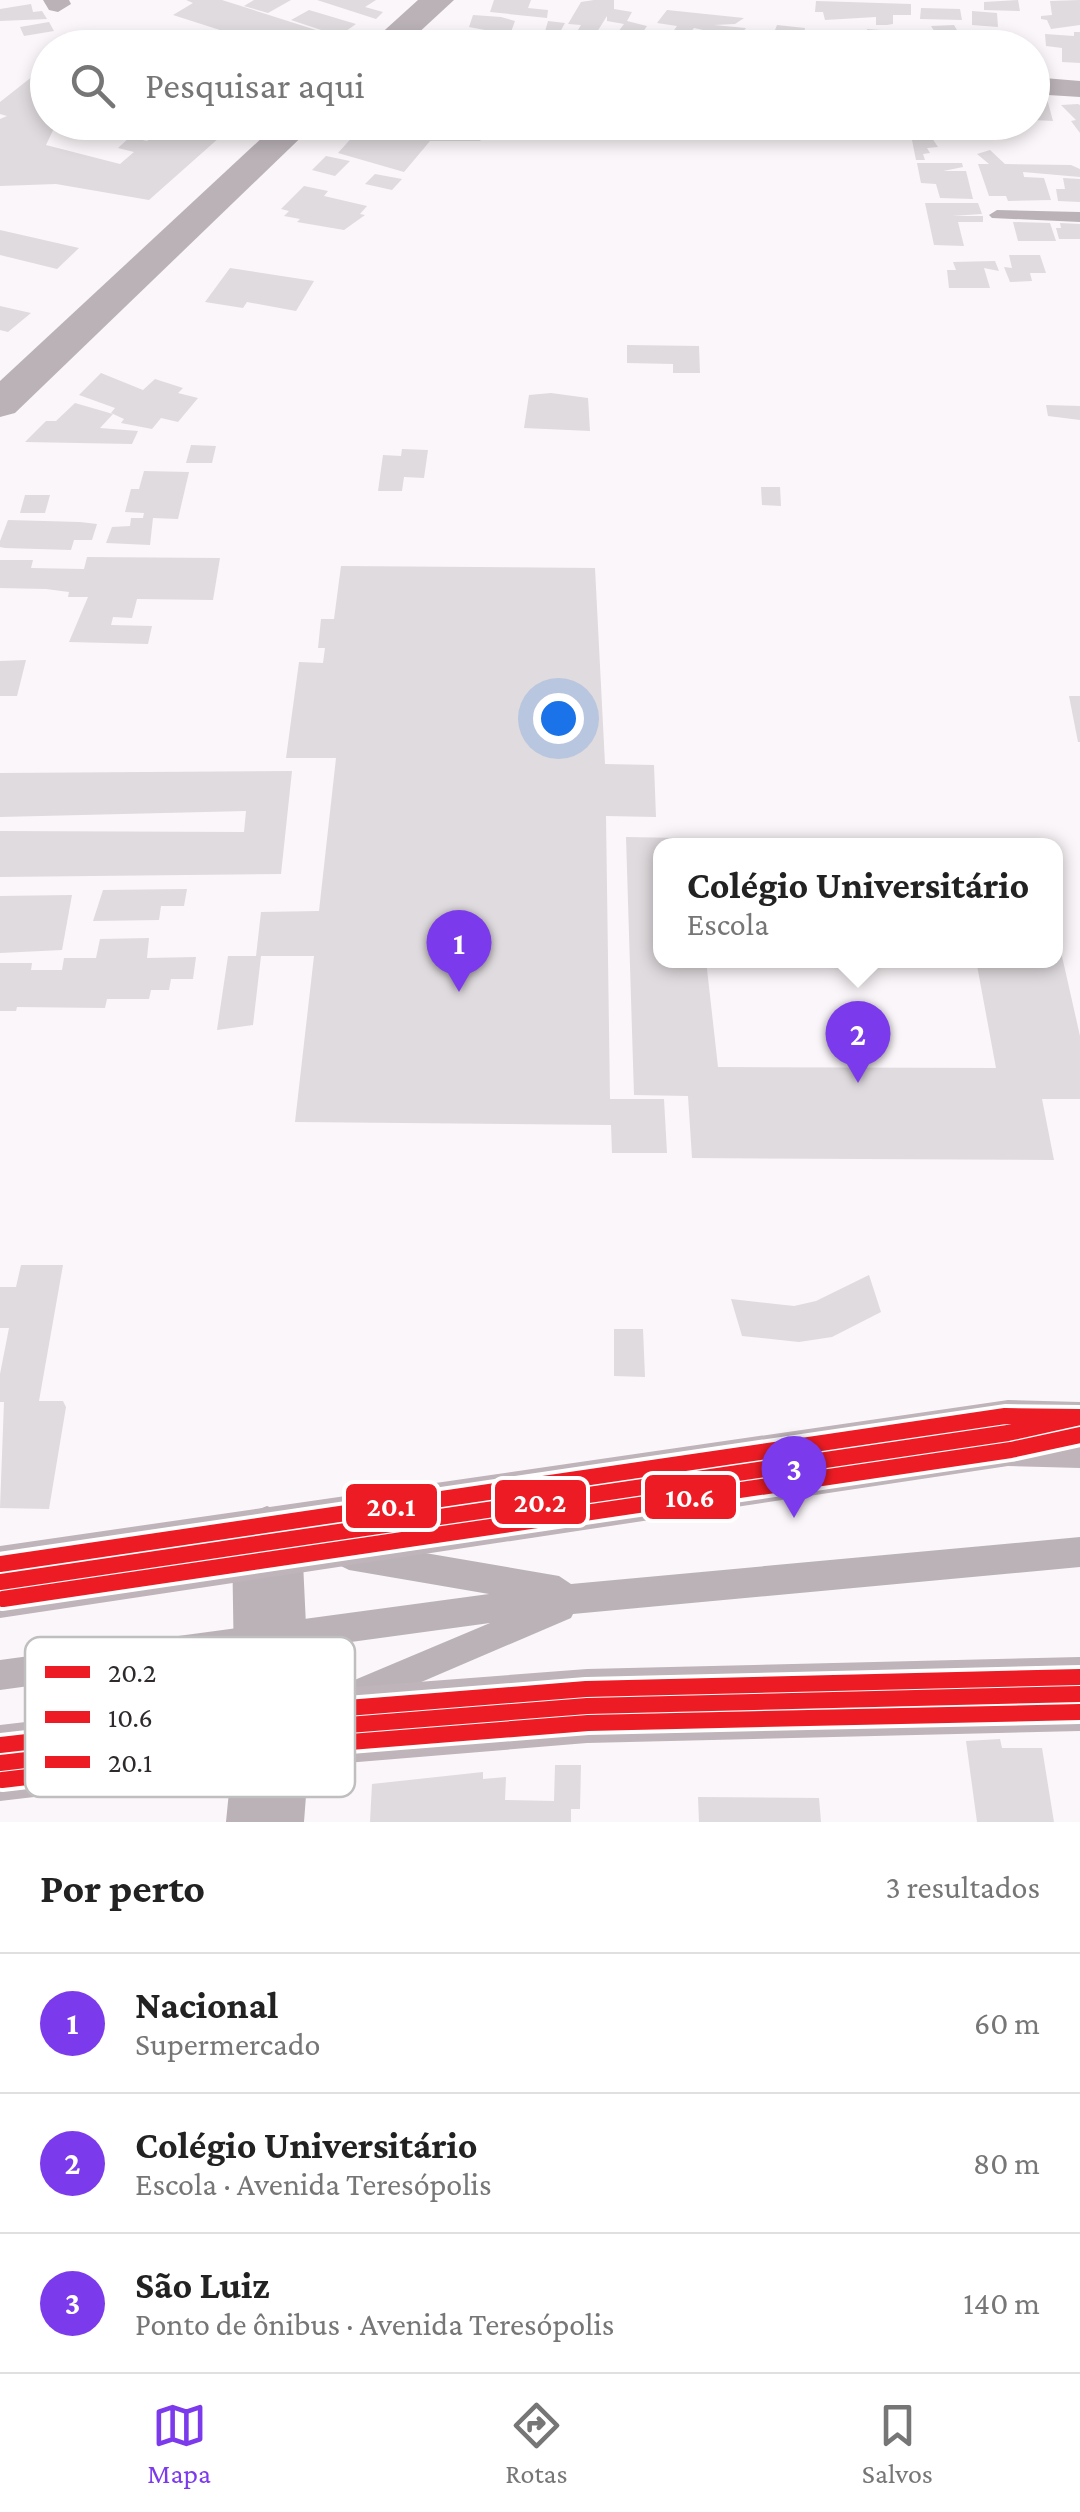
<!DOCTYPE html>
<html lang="pt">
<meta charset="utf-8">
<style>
body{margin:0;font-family:"Crimson Pro",serif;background:#f6f6f6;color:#222}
.you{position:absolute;left:558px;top:718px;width:35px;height:35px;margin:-25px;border:8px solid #fff;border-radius:50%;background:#1a73e8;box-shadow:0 0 0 15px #1a73e833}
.badge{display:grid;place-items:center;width:65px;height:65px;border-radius:50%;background:#7c3aed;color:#fff;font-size:32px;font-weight:700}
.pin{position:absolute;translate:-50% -82px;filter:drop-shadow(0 2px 5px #0008)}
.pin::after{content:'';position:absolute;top:52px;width:35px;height:30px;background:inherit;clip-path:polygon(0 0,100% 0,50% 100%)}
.popup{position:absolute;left:653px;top:838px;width:410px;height:130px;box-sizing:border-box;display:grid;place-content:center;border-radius:20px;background:#fff;filter:drop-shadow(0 2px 8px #0005);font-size:32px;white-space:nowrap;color:#767676}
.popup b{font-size:38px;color:#222}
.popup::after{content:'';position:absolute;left:50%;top:100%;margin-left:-20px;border:20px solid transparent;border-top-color:#fff}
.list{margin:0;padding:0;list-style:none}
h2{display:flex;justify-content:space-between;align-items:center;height:130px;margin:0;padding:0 40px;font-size:42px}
h2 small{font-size:32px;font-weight:400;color:#767676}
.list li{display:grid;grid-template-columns:65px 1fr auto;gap:30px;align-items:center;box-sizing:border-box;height:140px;padding:0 40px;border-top:2px solid #e0e0e0}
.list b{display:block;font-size:38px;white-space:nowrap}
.list p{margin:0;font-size:32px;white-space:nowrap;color:#767676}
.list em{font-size:32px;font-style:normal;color:#767676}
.icon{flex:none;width:55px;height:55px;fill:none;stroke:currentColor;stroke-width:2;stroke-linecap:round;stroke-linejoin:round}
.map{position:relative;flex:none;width:1080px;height:1822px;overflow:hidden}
.search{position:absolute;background:#fff;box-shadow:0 5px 15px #0003;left:30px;right:30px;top:30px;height:110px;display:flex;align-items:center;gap:25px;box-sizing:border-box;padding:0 35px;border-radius:55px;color:#767676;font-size:38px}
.sheet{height:550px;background:#fff}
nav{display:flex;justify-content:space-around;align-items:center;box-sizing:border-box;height:140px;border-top:2px solid #e0e0e0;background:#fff;font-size:28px;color:#767676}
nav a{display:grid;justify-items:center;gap:5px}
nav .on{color:#7c3aed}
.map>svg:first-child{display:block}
</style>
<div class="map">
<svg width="1080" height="1822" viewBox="0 0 1080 1822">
<rect width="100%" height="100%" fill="#fbf6f9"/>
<g fill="#e0dbde">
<polygon points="186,0 222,0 338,37 322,48 226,48 214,43 220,39 213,37 223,31 173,15 193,3"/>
<polygon points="254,0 291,0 268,13 244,6"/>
<polygon points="317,0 376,0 365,7 383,12 376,19"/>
<polygon points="494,0 531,0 528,8 548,10 547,18 490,12"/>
<polygon points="594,0 614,0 614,9 632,12 627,21 647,26 632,48 609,44 624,24 607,21 607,16 587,48 555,48 543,45 546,39 535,38 532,48 457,48 461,34 544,35 548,21 565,23 560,32 575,35 581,25 568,24 581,2"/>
<polygon points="1018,0 1020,11 984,10 984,2"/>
<polygon points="1080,0 1080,25 1051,29 1047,20 1041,19 1041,16 1052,15 1050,1"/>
<polygon points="816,1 911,4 911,15 893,15 893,24 887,25 876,25 876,17 825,20 823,12 815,12"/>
<polygon points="31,4 33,12 42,11 47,19 0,21 0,9"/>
<polygon points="921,8 960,9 962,20 920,19"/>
<polygon points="309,10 356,24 339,36 291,20"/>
<polygon points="667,10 744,18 735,24 714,25 746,28 734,43 748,48 683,48 703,30 694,28 677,48 646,48 659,30 672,33 677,26 657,23"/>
<polygon points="972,11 997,13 998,27 972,25"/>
<polygon points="473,15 501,17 515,21 511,32 490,31 469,27"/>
<polygon points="49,22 54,31 24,36 20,27"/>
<polygon points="777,25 805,28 803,38 792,36 791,42 807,43 807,48 768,48"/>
<polygon points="954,25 965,44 923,48 917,35 936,34 931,26"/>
<polygon points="867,29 895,31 895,39 913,39 913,48 864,48 864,40 870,41"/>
<polygon points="1074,32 1080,32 1080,63 1062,62 1062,48 1046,46 1045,34 1074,36"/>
<polygon points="38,72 48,74 48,122 57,122 46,145 120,164 134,152 118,148 130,137 147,141 167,124 187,129 192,124 204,127 199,132 220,137 149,200 56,184 0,186 0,119 7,116 0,114 0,102"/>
<polygon points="1032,95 1046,95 1053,121 1032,120"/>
<polygon points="1078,104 1080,105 1080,133 1071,121 1076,120 1061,105"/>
<polygon points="372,122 428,122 427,128 419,130 370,128"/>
<polygon points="585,122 637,122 637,133 581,132"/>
<polygon points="710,122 745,122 746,128 763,128 764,134 732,134 731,128 711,129"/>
<polygon points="791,122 815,122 826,135 799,134"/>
<polygon points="847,122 957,122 969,133 932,138 938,147 927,148 930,153 923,154 925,160 916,160 911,135 858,135"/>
<polygon points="389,132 423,138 424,132 487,133 480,141 430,141 404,172 338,153 355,134 383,140"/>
<polygon points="990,150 1005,164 1071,165 1080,169 1080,177 1023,172 1024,177 1044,178 1051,200 1008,201 1006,196 989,196 978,164 989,164 977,154"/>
<polygon points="326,156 350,161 335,176 312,170"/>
<polygon points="917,163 962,163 963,167 943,171 966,171 973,199 940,198 936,184 921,183"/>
<polygon points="375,174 402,179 392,190 365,184"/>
<polygon points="1063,178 1080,179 1080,202 1058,201 1056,189 1065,189"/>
<polygon points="304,186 328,191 324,196 367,206 360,214 365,215 344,230 297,222 300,219 284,216 289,211 281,209"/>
<polygon points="925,203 978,203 982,214 952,216 983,216 983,222 958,222 964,246 934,245"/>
<polygon points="1013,222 1050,223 1056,241 1018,241"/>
<polygon points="1060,223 1080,224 1080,239 1059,239 1056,228 1061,228"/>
<polygon points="0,230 79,248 57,269 0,255"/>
<polygon points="1009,255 1040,255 1046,273 1030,273 1032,281 1010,282 1004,267 1012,268"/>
<polygon points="995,261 999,271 984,268 990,288 949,288 947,270 956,270 953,262"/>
<polygon points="230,268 314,281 296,311 247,302 243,308 205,302"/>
<polygon points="0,306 31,313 8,332 0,330"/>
<polygon points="627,345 699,346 700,373 673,373 673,364 627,363"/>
<polygon points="101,373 143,390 155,379 183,388 178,393 198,398 178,422 161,418 152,429 121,423 124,419 111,413 115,408 79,395"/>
<polygon points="551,393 588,398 590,431 524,428 529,395"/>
<polygon points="75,403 113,414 100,428 138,431 132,444 25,442 46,421 56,421"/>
<polygon points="1046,405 1080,406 1080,420 1048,416"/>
<polygon points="191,445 216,446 212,463 186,463"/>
<polygon points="402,449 428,450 424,478 404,477 402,491 378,491 383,455 401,456"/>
<polygon points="144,471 189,472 178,519 153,518 150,545 106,543 112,527 130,526 131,518 143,518 144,513 125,512 131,489 139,489"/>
<polygon points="761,487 780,487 781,506 762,505"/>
<polygon points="25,495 50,495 45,513 20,513"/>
<polygon points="8,520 80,522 97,524 92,540 74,540 71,550 5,548 0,547 0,541"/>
<polygon points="87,557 220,558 213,600 137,599 132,618 113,617 111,625 152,626 148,644 69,642 88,597 68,597 69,592 46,589 0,588 0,560 33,560 31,568 84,569"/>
<polygon points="341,566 595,568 605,764 654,765 656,817 606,816 610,1099 664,1099 667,1153 612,1153 611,1125 295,1122 314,956 261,956 253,1025 217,1030 228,956 256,956 261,912 319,911 336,758 286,758 299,662 323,663 325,648 318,648 321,619 334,619"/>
<polygon points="26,660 17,696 0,696 0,661"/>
<polygon points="1069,696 1080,696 1080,742 1078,742"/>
<polygon points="292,771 281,874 0,877 0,831 244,832 246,811 0,817 0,773"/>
<polygon points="626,837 787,840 787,846 660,846 660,960 706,960 718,1067 996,1068 976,960 1056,960 1057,934 1080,1036 1080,1099 1042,1099 1054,1160 692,1158 688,1096 634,1095"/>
<polygon points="187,889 184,906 161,906 159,920 93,921 103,890"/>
<polygon points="72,895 62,950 0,953 0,896"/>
<polygon points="149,938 147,958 196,957 193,979 171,979 169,990 151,990 149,999 107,999 105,1008 17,1007 16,1011 0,1011 0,963 32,963 31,970 62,970 64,958 96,958 100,939"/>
<polygon points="21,1265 63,1265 39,1401 63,1401 66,1407 49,1509 0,1508 4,1402 0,1402 0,1374 9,1328 0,1328 0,1287 16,1287"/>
<polygon points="869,1275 881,1312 832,1337 799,1342 742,1336 731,1299 794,1306 816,1301"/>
<polygon points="614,1329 643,1329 645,1377 614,1376"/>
<polygon points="1000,1739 1002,1748 1042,1748 1054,1822 977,1822 966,1741"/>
<polygon points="555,1765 581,1765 580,1809 571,1809 571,1822 370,1822 372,1784 483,1772 483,1779 506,1777 505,1800 554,1801"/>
<polygon points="698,1797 819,1798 821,1822 699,1822"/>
</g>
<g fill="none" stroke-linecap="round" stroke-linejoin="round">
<g fill="#bab2b7" fill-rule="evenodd">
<polygon points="997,210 1080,212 1080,222 992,218 989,215"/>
<polygon points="1080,1537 1080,1567 573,1614 571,1618 356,1710 345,1706 341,1695 345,1684 490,1623 0,1690 0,1660 489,1594 349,1570 339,1565 334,1555 339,1545 349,1540 559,1576 571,1584"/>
</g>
<g fill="#bab2b7" fill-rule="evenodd">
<polygon points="43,0 69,0 71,4 58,12 49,10"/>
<polygon points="1032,77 1080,81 1080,97 1032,94"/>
</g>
<g fill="#bab2b7" fill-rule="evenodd">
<polygon points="418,0 454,0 402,48 365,48"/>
<polygon points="279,122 317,122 15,413 0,417 0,381"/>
<polygon points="267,1506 292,1516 302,1541 311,1731 304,1822 226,1822 235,1731 232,1541 242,1516"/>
</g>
<g fill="#beb4b9" fill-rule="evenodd">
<polygon points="1008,1400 1080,1402 1080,1468 1008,1466 0,1618 0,1546"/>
<polygon points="1080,1657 1080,1731 587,1743 273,1769 0,1801 0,1725 273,1693 587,1669"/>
</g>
<g stroke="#fff" stroke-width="24">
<g id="bus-1">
<polyline points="0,1582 1008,1433 1080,1417"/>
<polyline points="0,1763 273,1731 587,1706 1080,1694"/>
</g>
</g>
<g stroke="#fff" stroke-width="24">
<g id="bus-2">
<polyline points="3,1599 1011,1450 1080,1435"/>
<polyline points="2,1780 275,1748 588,1723 1080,1712"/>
</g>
</g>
<g stroke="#fff" stroke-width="24">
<g id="bus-3">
<polyline points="0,1564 1005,1416 1080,1417"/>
<polyline points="0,1745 272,1714 586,1689 1080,1677"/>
</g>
</g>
<use href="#bus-1" stroke="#ed1c24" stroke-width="16"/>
<use href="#bus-2" stroke="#ed1c24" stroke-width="16"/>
<use href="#bus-3" stroke="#ed1c24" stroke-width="16"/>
</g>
<rect x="25" y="1637" width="330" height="160" rx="15" fill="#fff" stroke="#c0bfc0" stroke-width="2.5"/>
<rect x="45" y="1666" width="45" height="12" fill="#ed1c24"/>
<rect x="45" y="1711" width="45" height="12" fill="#ed1c24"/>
<rect x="45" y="1756" width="45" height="12" fill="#ed1c24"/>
<g font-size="28" fill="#2d292c">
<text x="108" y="1682">20.2</text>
<text x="108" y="1727">10.6</text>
<text x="108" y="1772">20.1</text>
</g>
<g stroke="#fff" stroke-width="4">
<rect x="643" y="1473" width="95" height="48" rx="10" fill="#ed1c24"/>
<rect x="493" y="1478" width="95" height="48" rx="10" fill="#ed1c24"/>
<rect x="344" y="1482" width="95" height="48" rx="10" fill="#ed1c24"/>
</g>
<g font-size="28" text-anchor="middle" font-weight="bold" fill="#fff">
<text x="690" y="1507">10.6</text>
<text x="540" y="1512">20.2</text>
<text x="391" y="1516">20.1</text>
</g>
</svg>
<div class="you"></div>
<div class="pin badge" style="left:459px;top:992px">1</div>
<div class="pin badge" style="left:858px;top:1083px">2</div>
<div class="popup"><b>Colégio Universitário</b>Escola</div>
<div class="pin badge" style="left:794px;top:1518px">3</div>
<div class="search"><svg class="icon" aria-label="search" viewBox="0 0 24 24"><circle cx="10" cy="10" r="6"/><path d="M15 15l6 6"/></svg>Pesquisar aqui</div>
</div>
<section class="sheet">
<h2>Por perto<small>3 resultados</small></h2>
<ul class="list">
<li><span class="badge">1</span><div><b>Nacional</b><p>Supermercado</p></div><em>60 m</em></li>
<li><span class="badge">2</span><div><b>Colégio Universitário</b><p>Escola · Avenida Teresópolis</p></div><em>80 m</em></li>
<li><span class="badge">3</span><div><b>São Luiz</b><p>Ponto de ônibus · Avenida Teresópolis</p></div><em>140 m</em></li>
</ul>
</section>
<nav>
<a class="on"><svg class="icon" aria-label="map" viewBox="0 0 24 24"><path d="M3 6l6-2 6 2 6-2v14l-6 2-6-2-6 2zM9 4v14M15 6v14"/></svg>Mapa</a>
<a><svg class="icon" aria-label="directions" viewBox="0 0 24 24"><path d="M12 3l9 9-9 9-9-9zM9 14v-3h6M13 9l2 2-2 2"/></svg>Rotas</a>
<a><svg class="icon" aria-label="saved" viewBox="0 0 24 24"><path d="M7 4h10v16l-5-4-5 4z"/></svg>Salvos</a>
</nav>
